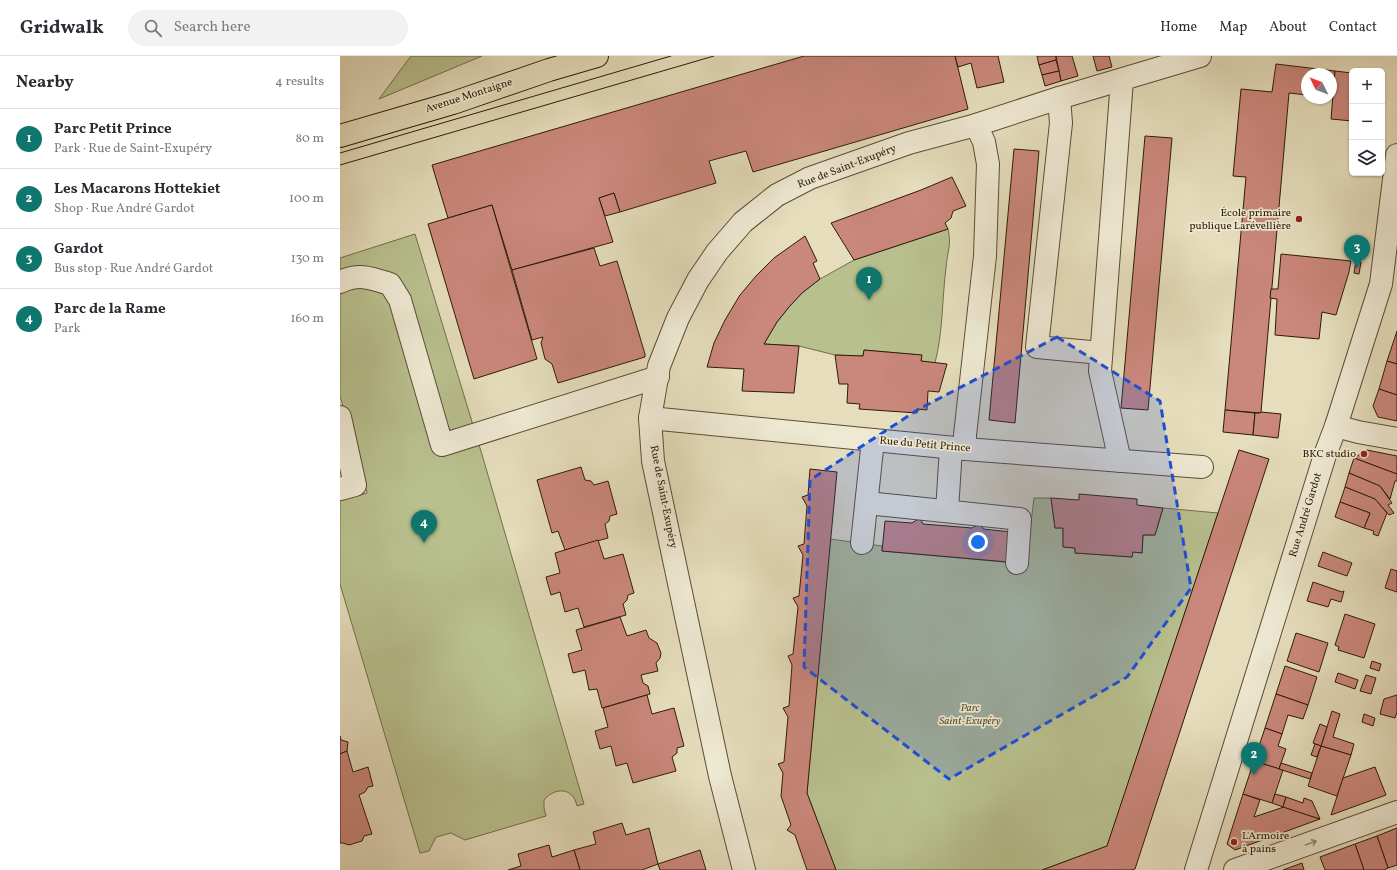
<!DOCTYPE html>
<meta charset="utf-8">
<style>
body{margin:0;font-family:Vollkorn,serif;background:#f2f2f3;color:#2b2b33}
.controls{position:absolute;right:12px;top:12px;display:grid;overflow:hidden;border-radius:6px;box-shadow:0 1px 3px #0004}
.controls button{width:36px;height:36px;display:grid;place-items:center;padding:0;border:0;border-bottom:1px solid #e1e1e2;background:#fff;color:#2b2b33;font:20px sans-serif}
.compass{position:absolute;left:961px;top:12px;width:36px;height:36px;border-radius:50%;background:#fff;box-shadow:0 1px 3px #0004;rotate:313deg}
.you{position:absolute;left:638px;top:486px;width:14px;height:14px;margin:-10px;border:3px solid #fff;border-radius:50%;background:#1a73e8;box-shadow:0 0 0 6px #1a73e833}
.badge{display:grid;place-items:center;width:26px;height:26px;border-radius:50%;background:#0f766e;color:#fff;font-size:13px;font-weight:700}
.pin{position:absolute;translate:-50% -33px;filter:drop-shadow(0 1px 2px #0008)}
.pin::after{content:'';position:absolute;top:21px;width:14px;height:12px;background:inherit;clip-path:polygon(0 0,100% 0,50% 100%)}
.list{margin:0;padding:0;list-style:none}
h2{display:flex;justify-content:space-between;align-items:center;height:52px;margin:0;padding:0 16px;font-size:17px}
h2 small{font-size:13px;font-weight:400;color:#7c7c81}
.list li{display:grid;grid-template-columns:26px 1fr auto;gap:12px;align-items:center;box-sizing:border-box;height:60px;padding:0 16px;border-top:1px solid #e1e1e2}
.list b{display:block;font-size:15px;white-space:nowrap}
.list p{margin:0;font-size:13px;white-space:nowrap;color:#7c7c81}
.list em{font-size:13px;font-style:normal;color:#7c7c81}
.icon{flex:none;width:22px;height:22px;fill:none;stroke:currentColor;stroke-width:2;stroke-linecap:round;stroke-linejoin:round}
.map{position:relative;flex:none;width:1057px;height:814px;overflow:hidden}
header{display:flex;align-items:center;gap:24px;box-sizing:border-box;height:56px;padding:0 20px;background:#fff;border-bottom:1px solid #e1e1e2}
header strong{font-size:19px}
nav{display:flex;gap:22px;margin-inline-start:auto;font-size:14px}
.search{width:280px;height:36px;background:#f2f2f3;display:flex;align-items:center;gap:10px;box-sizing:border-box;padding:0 14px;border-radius:22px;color:#7c7c81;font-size:15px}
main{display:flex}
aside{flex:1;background:#fff}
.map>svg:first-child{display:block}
</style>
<header>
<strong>Gridwalk</strong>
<div class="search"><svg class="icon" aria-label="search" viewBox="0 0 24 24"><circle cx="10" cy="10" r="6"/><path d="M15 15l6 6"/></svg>Search here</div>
<nav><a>Home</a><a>Map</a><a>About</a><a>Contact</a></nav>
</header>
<main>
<aside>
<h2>Nearby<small>4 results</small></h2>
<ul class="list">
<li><span class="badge">1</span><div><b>Parc Petit Prince</b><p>Park · Rue de Saint-Exupéry</p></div><em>80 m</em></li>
<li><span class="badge">2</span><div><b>Les Macarons Hottekiet</b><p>Shop · Rue André Gardot</p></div><em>100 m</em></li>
<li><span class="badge">3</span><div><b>Gardot</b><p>Bus stop · Rue André Gardot</p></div><em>130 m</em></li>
<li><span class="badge">4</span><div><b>Parc de la Rame</b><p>Park</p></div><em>160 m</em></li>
</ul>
</aside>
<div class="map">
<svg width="1057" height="814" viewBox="0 0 1057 814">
<rect width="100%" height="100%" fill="#e5ddbc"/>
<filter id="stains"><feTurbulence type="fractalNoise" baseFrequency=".005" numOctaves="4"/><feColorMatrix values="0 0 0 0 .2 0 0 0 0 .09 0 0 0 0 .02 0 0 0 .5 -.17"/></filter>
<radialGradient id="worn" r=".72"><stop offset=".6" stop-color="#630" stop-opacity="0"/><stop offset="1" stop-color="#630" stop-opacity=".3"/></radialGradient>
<g fill="#b8c08e" stroke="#736e4a">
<polygon points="71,0 142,0 39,43"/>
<path d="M608 173C612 189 607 196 606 212 602 243 603 276 595 307L581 305V299L524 294 523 300 495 299 459 290 424 288 437 266 449 251 462 237 480 223 514 204Z"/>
<path d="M75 178 143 402 244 748 237 750C233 731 215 731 204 744V752L206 760 125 784 111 777 96 781 89 795 80 797 0 528V445L27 437 10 370 0 341V202Z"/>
<polygon points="694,442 711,442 715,472 723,472 723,491 735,492 735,497 792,501 793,496 802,497 803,479 815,479 823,452 878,457 767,790 702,814 496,814 467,737 490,483 542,490 542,495 686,508"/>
</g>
<g fill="#ca877c" stroke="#2e1b06">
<polygon points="464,0 615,0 628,53 413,116 406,95 369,105 376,127 280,156 274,137 259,142 273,186 172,214 152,149 108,162 92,109"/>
<polygon points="615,0 658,0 664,26 637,32 631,7 618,11"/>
<polygon points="697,0 716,0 716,4 699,9"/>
<polygon points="716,0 732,0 738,20 721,25"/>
<polygon points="753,0 769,0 772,11 757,15"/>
<polygon points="716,4 719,15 702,19 699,9"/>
<polygon points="936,8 995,15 993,42 991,42 991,18 967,18 967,39 949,37 921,356 920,357 885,354 906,121 893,120 901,33 932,36"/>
<polygon points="719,15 721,25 705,30 702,19"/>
<polygon points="995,15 1012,17 1012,65 991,63"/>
<polygon points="805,80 832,82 808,354 781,352"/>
<polygon points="674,93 699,95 675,367 649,364"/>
<polygon points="612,121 626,150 613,155 611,162 605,167 608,173 514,204 491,167 581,134"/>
<polygon points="274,137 280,156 265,160 259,142"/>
<polygon points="152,149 197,303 134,323 88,168"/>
<polygon points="465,180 477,205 473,207 480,223 462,237 449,251 437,266 424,288 459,290 454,337 402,335 404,313 367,311 374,287 385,264 400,239 416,220 434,202"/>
<polygon points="254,192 260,210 277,205 305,298 305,301 218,327 212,308 205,303 201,287 203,281 192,284 172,214"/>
<polygon points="941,198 1011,205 1009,216 996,259 982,256 979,283 935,279 937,243 930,242 931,233 938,233"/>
<polygon points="1016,205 1021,206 1019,218 1014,217"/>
<polygon points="1057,275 1057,308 1047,305"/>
<polygon points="524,294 582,299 581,305 607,308 599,336 588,335 587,354 577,353 577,357 519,353 520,348 507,347 508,328 499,328 495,299 523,300"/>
<polygon points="1047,305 1057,308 1057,339 1039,333"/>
<polygon points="1039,333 1057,339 1057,365 1038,361 1033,350"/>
<polygon points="885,354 915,357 913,379 883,376"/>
<polygon points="921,356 941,358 938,382 913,379 915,357 920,357"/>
<polygon points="899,394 929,403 795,813 791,814 702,814 767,790"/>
<polygon points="1027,394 1057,400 1057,418 1014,402"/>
<polygon points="1014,402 1057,418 1057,425 1055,425 1050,443 1040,430 1009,417"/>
<polygon points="241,411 245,424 251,425 254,429 268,425 277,458 270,460 269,465 265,468 268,482 225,494 218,475 212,477 197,424"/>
<polygon points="470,413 497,416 467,737 496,814 467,814 455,779 447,774 451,769 441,740 443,717 438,708 444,706 448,661 443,652 449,650 452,609 448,600 453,598 458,551 453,542 459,540 463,499 458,490 464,488 467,450 462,441 468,439"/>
<polygon points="1009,417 1040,430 1052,447 1048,449 1054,457 1049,459 1035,443 1005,431"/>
<polygon points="1005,431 1035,443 1047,457 1038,480 1033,478 1034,475 1024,472 1030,457 1000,446"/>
<polygon points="739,438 797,443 797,449 823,452 815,479 803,479 802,497 793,496 792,501 735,497 735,492 723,491 723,472 715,472 711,442 739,444"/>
<polygon points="1000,446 1030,457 1024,472 995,461"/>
<polygon points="580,462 583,468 632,472 641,467 643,473 671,476 668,506 542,495 545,465 572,467"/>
<polygon points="258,484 264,503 283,498 294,537 288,539 287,544 283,548 286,559 244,571 238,552 225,556 220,536 211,539 206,521 220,517 215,497"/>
<polygon points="983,496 1012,507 1007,520 978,510"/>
<polygon points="1051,513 1057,515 1057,536 1045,532"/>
<polygon points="973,526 1002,536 1004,535 1001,546 991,543 988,551 967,545"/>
<polygon points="1005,558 1035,568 1024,602 998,594 999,591 995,589"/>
<polygon points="280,561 287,580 306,574 309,582 317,587 321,597 320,602 316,607 318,615 301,619 303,627 308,630 310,638 262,652 257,633 249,634 245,614 233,617 228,598 242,594 236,574"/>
<polygon points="956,577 988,587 979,616 947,605"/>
<polygon points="1032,605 1041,608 1039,615 1030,612"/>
<polygon points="945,610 977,621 968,649 936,638"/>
<polygon points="998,617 1018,624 1015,633 995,626"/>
<polygon points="1026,619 1036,622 1031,638 1020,635"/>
<polygon points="936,638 968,649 963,663 948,659 942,678 925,672"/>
<polygon points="307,639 312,658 334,652 344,690 337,692 337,697 332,701 336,715 293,727 287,707 276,710 271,690 260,693 255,675 268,671 263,652"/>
<polygon points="1057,639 1057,656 1055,662 1040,658 1044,643"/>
<polygon points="992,655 1000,658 993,681 1014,688 1011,699 981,690"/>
<polygon points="1024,658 1035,662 1033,670 1022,666"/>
<polygon points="980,668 987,671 981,690 973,687"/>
<polygon points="925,672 942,678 938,690 946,693 939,713 914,705"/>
<polygon points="0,680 1,684 8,686 7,695 0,698"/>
<polygon points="975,688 981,690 977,701 971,699"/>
<polygon points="981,690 1011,699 997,740 968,730"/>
<polygon points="7,695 13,716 28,711 33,730 28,731 25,736 19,739 32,778 24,780 22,785 9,789 3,787 0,787 0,698"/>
<polygon points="914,705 943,714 932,747 903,738"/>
<polygon points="941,707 972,717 970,723 939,713"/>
<polygon points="1035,711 1046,739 991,759 1003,722"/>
<polygon points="903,738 920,744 914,761 944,751 980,763 895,794 887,788"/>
<polygon points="935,738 946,741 943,751 932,747"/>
<polygon points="946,741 963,747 964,742 972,745 980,763 943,751"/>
<polygon points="282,767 286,779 309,772 318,808 302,814 240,814 234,794 256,788 253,776"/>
<polygon points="1057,772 1057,809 1048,812 1037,780"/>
<polygon points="1037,780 1048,812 1044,814 1024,814 1015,788"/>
<polygon points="1015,788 1024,814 985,814 980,801"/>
<polygon points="209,789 212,801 234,794 240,814 168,814 181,810 178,798"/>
<polygon points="360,794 366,814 320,814 318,808"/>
<polygon points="962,807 964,814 943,814"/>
</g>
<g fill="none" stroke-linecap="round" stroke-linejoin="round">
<g stroke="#5c4c34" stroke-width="24">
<g id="minor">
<polyline points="719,42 721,67 697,291 761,297"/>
<path d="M0 226C19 217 31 222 50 228L60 244 102 389 318 321"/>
<polyline points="0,361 15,429 0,433"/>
<polyline points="310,362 625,393 862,411"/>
<polyline points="996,370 1018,376 1057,383"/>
<polyline points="625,393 625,379 645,200 648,108 644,86 636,69"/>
<polyline points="780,405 760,315 782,24"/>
<polyline points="527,447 680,463 677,507"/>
<polyline points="607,455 611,392"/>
<polyline points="522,487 533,384"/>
<polyline points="404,814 380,720 313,405 310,362 319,310 338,262 358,224 377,196 403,166 437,139 470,122 569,87 636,69 719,42 860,0"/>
<polyline points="856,814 985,399 996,370 1041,228 1057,99"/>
<polyline points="895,814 1057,756"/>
</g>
</g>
<g stroke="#2e1b06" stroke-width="24">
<polyline id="major" points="0,80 113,47 209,14 257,0"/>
</g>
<use href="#minor" stroke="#eee9d3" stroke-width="22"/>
<use href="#major" stroke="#e5ddbc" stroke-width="22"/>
<g stroke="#2e1b06" stroke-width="1">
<polyline points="0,97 331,0"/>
<polyline points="0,109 374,0"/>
</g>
</g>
<defs><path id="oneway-shaft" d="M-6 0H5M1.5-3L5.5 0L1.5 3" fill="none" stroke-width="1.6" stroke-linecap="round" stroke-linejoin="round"/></defs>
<use stroke="#988c77" href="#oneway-shaft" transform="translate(971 787) rotate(-20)"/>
<path fill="#1d4ed8" fill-opacity="0.2" stroke="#1d4ed8" stroke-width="3" stroke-dasharray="8 5" stroke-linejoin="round" d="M717 281 820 345 851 532 787 621 609 723 464 611 470 424 579 353Z"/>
<g fill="#8f2418" stroke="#eee9d3" stroke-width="1.5">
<circle cx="959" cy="163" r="4"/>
<circle cx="1024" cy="398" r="4"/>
<circle cx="894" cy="786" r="4"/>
</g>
<g text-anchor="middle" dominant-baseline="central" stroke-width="3.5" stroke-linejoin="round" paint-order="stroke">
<g font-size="11" fill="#2e1b06" stroke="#eee9d3">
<text transform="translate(129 40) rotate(-18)">Avenue Montaigne</text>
<text transform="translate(507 111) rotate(-21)">Rue de Saint-Exupéry</text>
<text transform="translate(585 389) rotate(5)">Rue du Petit Prince</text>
<text transform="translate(323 441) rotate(79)">Rue de Saint-Exupéry</text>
<text transform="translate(966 459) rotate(-73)">Rue André Gardot</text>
</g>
<g font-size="11" fill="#2e1b06" stroke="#eee9d3" text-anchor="end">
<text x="951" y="157">École primaire<tspan x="951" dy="13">publique Larévellière</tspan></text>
<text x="1016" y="398">BKC studio</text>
<text x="902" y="780" text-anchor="start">L'Armoire<tspan x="902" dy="13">à pains</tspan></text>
</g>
<g font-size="11" font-style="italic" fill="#574d2f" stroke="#eee9d3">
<text x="630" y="652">Parc<tspan x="630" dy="13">Saint-Exupéry</tspan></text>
</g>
</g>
<rect width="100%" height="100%" filter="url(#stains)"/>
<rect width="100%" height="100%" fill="url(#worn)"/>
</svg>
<div class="controls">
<button>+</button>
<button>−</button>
<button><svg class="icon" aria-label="layers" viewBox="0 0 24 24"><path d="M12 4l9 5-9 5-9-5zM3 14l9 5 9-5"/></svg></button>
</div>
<svg class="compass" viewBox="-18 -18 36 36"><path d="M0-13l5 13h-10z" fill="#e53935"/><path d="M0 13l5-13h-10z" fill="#7c7c81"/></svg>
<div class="you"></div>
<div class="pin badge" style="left:529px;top:244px">1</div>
<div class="pin badge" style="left:914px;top:719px">2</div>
<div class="pin badge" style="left:1017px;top:212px">3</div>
<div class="pin badge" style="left:84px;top:487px">4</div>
</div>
</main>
